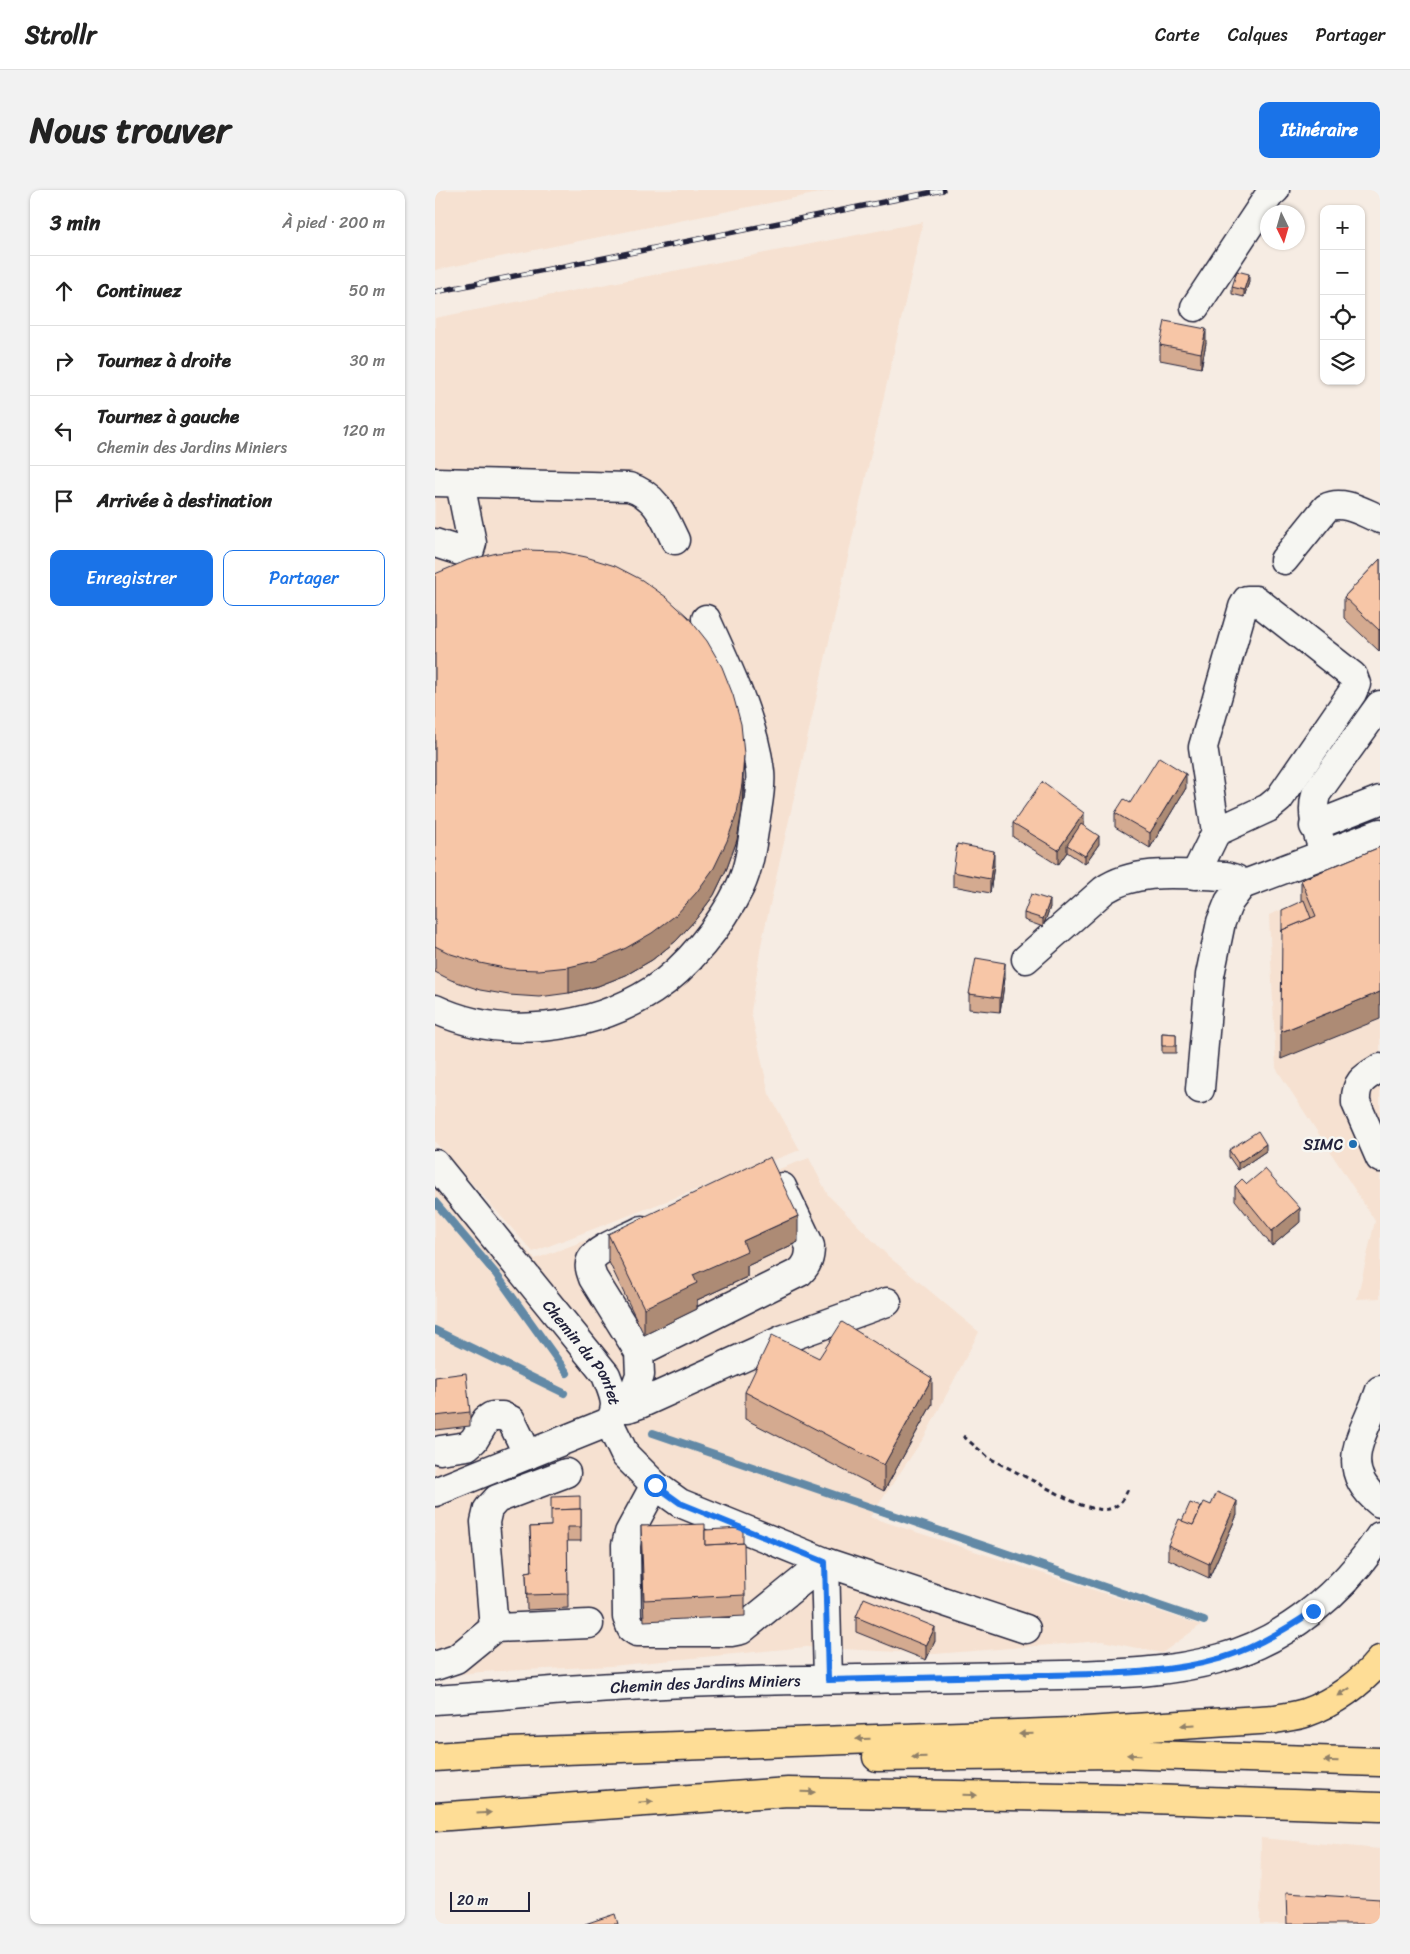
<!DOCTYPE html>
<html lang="fr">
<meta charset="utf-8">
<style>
body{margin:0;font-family:Sriracha,sans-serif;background:#f2f2f2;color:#222}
.controls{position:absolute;right:15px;top:15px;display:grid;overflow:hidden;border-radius:10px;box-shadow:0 1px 4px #0004}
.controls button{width:45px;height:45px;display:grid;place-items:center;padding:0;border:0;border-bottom:1px solid #e0e0e0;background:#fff;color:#222;font:25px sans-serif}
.compass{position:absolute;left:825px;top:15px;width:45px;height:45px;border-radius:50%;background:#fff;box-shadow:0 1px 4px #0004;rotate:175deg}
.scale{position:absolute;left:15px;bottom:12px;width:80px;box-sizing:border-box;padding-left:5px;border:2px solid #22223b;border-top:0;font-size:14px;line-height:18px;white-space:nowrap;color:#22223b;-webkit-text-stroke:4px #f6f6f2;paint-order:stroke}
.stop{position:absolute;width:15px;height:15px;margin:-11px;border:4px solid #1a73e8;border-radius:50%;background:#fff}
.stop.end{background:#1a73e8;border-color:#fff;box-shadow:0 1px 5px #0008}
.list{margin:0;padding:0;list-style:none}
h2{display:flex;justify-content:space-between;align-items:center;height:65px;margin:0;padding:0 20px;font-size:21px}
h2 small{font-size:16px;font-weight:400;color:#767676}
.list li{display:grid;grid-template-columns:32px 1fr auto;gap:15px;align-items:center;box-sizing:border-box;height:70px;padding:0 20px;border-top:1px solid #e0e0e0}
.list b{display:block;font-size:19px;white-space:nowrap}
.list p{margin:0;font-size:16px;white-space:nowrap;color:#767676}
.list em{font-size:16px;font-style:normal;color:#767676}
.actions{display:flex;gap:10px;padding:15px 20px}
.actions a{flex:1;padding:11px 0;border:1px solid #1a73e8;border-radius:10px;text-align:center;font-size:18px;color:#1a73e8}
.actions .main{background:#1a73e8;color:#fff}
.icon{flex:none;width:28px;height:28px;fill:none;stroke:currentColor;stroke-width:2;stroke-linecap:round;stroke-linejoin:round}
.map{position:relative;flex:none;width:945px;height:1734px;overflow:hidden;border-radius:10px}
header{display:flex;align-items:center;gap:30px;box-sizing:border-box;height:70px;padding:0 25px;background:#fff;border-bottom:1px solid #e0e0e0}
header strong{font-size:24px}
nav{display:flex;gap:28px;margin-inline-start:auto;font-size:18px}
.intro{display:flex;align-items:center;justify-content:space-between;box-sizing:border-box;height:120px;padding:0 30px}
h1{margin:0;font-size:35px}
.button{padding:12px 22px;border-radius:10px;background:#1a73e8;color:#fff;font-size:18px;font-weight:700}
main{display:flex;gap:30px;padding:0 30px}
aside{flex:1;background:#fff;border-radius:10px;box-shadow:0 1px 4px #0004}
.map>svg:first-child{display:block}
</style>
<header>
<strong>Strollr</strong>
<nav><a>Carte</a><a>Calques</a><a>Partager</a></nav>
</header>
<div class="intro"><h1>Nous trouver</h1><a class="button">Itinéraire</a></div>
<main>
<aside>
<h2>3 min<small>À pied · 200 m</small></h2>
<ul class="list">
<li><svg class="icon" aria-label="ahead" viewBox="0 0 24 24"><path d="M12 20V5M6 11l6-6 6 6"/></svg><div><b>Continuez</b></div><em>50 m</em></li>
<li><svg class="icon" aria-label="right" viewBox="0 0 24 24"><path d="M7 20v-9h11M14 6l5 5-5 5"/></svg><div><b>Tournez à droite</b></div><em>30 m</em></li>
<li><svg class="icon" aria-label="left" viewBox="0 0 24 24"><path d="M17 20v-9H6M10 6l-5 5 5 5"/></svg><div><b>Tournez à gauche</b><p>Chemin des Jardins Miniers</p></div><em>120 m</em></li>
<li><svg class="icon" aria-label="arrive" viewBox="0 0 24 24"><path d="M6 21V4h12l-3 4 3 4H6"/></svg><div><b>Arrivée à destination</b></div></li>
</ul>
<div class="actions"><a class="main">Enregistrer</a><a>Partager</a></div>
</aside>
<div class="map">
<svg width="945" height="1734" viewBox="0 0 945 1734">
<rect width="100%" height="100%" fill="#f6ece3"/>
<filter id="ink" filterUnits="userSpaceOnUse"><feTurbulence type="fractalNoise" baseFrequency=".02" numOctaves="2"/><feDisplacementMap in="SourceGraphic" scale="10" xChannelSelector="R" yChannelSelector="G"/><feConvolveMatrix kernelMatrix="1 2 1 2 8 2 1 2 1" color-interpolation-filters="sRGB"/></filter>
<g filter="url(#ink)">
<g fill="#f6e1d1">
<polygon points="0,0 399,0 0,80"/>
<polygon points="488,32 326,755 316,822 334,904 365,960 98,1062 0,952 0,128"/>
<polygon points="945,678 945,1108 922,1109 940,1031 841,878 834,725"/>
<polygon points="0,961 100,1069 374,968 393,1005 453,1066 544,1142 490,1246 435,1327 766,1435 727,1463 667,1451 499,1464 371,1457 176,1476 45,1482 0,1487"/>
<polygon points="826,1648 945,1659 945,1734 825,1734"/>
</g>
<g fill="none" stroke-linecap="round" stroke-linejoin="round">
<g stroke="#6289a6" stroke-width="8">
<polyline points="0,1012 61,1084 132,1183"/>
<polyline points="0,1140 129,1203"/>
<polyline points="218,1243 769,1431"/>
</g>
<g stroke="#22223b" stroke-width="31">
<g id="minor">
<polyline points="760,117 835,4 840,0"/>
<path d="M0 292 194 297C221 305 229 327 240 350"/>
<polyline points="0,353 28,362 35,360 37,353 25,293"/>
<path d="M849 370 891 318C908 309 929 323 945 329"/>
<polyline points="879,636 945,610"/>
<path d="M890 665C883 645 875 626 881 604L945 515"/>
<polyline points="760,685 781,642 833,618 844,609 917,503 921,494 918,486 821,410 812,410 808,417 768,557 781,642"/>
<polyline points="807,695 945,643"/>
<path d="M591 769 669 700C703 677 751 685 791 686L801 689 807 695 794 712 786 732 775 785 765 899"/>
<path d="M0 819C67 851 156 840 218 800 252 778 287 734 305 697 314 678 317 655 320 634 322 618 327 598 325 582 319 530 292 476 271 429"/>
<path d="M945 878C928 888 920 892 921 913L945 968"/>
<path id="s1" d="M0 974 171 1185C177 1202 186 1216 174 1232L0 1302"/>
<path d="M204 1162 365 1082C373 1074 375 1068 375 1056L347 997"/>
<path d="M945 1200C931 1243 899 1276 945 1313"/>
<path d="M181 1218 193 1210 199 1201 205 1185 204 1162 158 1088C156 1082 153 1076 156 1070 162 1058 195 1047 207 1040"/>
<polyline points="181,1218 193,1218 205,1214 349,1149 452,1112"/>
<polyline points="174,1232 190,1265 220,1295 245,1313 390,1372 393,1489"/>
<polyline points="5,1260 32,1256 39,1250 51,1230 57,1226 67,1226 76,1230 93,1265"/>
<polyline points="220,1295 194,1343 191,1355 192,1427 196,1438 202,1442 296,1442 306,1440 390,1372 591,1439"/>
<polyline points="59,1438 50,1332 53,1319 62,1309 131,1283"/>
<polyline points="0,1476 21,1469 59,1438 154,1434"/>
<path id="s2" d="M0 1510C60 1506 119 1500 179 1497 279 1490 379 1490 478 1488 528 1487 578 1486 628 1485 681 1484 735 1483 786 1468 852 1450 908 1402 945 1346"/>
</g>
</g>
<g stroke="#22223b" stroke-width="31">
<g id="highway">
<path d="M0 1567 73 1562 636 1542 840 1529C850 1527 861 1526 870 1523 899 1513 926 1493 945 1470"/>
<polyline points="442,1567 683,1564 945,1572"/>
<polyline points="0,1627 353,1602 688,1608 945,1617"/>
</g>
</g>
<path stroke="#22223b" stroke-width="3" stroke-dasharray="5 4" stroke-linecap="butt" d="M528 1246 554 1268 643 1314C669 1322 684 1325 694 1296"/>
<use href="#minor" stroke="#f6f6f2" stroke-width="28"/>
<use href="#highway" stroke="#fedd96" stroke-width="28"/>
<g stroke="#22223b" stroke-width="5.5">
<polyline id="rail" points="0,102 508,0"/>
</g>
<use href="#rail" stroke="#f6f6f2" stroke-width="4" stroke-dasharray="11" stroke-linecap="butt"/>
</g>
<g fill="#d4aa90" stroke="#22223b">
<polygon points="814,92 809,107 797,104 797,97"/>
<polygon points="771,153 766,178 725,170 725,155"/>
<polygon points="945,369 945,460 944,461 909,428 909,407"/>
<polygon points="0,384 309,590 307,620 302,650 292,678 279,705 261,729 241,751 217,770 191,785 163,796 134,803 104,807 74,805 45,800 16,790 0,782"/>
<polygon points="751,598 715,658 680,637 680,623 695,613"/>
<polygon points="578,633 649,636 664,654 650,674 632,662 623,675 578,647"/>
<polygon points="945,657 846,869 866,712 866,690"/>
<polygon points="559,675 555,703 518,696 518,682"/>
<polygon points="615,717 608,737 589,730 589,723"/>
<polygon points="570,788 565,822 534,819 534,804"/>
<polygon points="727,843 741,844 741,863 727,863"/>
<polygon points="794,960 831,961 803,980 794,967"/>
<polygon points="812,994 865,1032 837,1056 800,1010 800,996"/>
<polygon points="173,1044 363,1052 312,1076 312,1087 262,1110 262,1119 209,1145 173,1070"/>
<polygon points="384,1168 497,1214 449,1301 310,1229 310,1202"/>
<polygon points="0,1187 35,1222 35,1236 0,1240"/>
<polygon points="776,1315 802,1325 774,1388 733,1369 733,1355 747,1331 766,1317"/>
<polygon points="145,1319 146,1319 146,1351 132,1351 133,1418 92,1420 91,1382 97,1381 95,1337 116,1336"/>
<polygon points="206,1336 270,1340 310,1405 310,1426 209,1431 206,1357"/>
<polygon points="421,1427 500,1451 491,1470 421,1442"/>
</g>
<g fill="#ad8b75" stroke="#22223b">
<polygon points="814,84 814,92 809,107 809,100"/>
<polygon points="771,139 771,153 766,178 766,163"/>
<polygon points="945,439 945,460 944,461 944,440"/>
<polygon points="309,564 307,620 302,650 292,678 279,705 261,729 241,751 217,770 191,785 163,796 134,803 134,777"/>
<polygon points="751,584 751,598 715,658 715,643"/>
<polygon points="649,623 649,637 632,655 632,662 623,675 623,660"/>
<polygon points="664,646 664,654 650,674 650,666"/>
<polygon points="559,661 559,675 555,703 555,689"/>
<polygon points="615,710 615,717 608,737 608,729"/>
<polygon points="570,773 570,788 565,822 565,808"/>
<polygon points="945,802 945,829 846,869 846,842"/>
<polygon points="831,954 831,961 803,980 803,973"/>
<polygon points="865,1018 865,1032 837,1056 837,1041"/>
<polygon points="363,1026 363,1052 312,1076 312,1087 262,1110 262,1119 209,1145 209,1118 258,1085 308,1051"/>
<polygon points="497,1188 497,1214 449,1301 449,1275"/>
<polygon points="802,1311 802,1325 774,1388 774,1374"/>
<polygon points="500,1437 500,1451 491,1470 491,1456"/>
</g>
<g fill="#f7c6a7" stroke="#22223b">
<polygon points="802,81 814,84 809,100 797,97"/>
<polygon points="730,131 771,139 766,163 725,155"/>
<polygon points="92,360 122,361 151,367 180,376 207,390 231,407 253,427 272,451 287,477 298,505 306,534 309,564 307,594 302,623 292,651 279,678 261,703 241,725 217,743 191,758 163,770 134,777 104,780 74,779 45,773 16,764 0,756 0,384 33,370 62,363"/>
<polygon points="945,369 945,439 944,440 909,407"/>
<polygon points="724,567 751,584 715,643 680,623 689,609 695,613"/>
<polygon points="607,592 649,623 623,660 578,633"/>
<polygon points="646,634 664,646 650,666 632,655"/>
<polygon points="522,654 559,661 555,689 518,682"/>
<polygon points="945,657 945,802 846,842 847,740 881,726 866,690"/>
<polygon points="596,704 615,710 608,729 589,723"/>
<polygon points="869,710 876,728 847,740 847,743 847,720"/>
<polygon points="541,768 570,773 565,808 534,804"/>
<polygon points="727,843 741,844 741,856 727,856"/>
<polygon points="823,941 831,954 803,973 794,960"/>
<polygon points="335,967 363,1026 308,1051 312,1061 258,1085 262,1093 209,1118 173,1044"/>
<polygon points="830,979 865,1018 837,1041 800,996 807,989 812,994"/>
<polygon points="407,1132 497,1188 449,1275 310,1202 337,1145 384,1168"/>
<polygon points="31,1183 35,1222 0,1226 0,1187"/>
<polygon points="782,1302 802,1311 774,1374 733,1355 744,1329 758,1335 769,1312 776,1315"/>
<polygon points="145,1306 145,1319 116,1320 116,1307"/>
<polygon points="755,1313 766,1317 758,1335 747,1331"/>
<polygon points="146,1319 146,1337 132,1337 133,1404 92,1405 91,1382 97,1381 95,1337 116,1336 116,1320"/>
<polygon points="270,1334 270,1355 309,1353 310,1405 209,1410 206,1336"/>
<polygon points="308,1338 308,1353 270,1355 270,1340"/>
<polygon points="429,1408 500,1437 491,1456 421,1427"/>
<polygon points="851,1703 945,1709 945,1734 852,1734"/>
<polygon points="180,1724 183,1734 150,1734"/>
</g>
<defs><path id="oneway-solid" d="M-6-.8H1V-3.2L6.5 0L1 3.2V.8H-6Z" transform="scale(1.25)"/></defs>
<g fill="#908068">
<use href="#oneway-solid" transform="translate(909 1502) rotate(146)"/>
<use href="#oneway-solid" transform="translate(753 1535) rotate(177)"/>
<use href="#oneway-solid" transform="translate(591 1544) rotate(178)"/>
<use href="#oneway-solid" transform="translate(428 1549) rotate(178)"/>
<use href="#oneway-solid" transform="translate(699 1565) rotate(-178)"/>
<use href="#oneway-solid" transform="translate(484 1567) rotate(179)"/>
<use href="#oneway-solid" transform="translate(896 1571) rotate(-178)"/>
<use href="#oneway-solid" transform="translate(373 1602) rotate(1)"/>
<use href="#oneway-solid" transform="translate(535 1605) rotate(1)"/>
<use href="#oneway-solid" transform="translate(211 1612) rotate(-4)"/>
<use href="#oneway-solid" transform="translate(49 1623) rotate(-4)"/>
</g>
</g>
<g fill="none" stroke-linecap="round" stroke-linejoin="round" filter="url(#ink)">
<path stroke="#1a73e8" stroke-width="6" d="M220 1295 245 1313 390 1372 393 1490C464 1488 535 1487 606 1485 666 1484 729 1485 787 1468 820 1458 850 1440 878 1421"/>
</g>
<circle fill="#1f6fb2" stroke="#f6f6f2" stroke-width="2" cx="918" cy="954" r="5"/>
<g text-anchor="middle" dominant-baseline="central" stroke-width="5" stroke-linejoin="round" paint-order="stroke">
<g font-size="16" fill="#22223b" stroke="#f6f6f2" text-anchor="end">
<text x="908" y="954">SIMC</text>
</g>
<g font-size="16" fill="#22223b" stroke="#f6f6f2">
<text stroke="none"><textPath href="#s1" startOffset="240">Chemin du Pontet</textPath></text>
<text stroke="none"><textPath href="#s2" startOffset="271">Chemin des Jardins Miniers</textPath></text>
</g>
</g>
</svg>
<div class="controls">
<button>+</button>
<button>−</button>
<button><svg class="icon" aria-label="locate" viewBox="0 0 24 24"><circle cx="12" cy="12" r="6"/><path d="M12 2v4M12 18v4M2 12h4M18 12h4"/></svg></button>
<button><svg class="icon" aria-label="layers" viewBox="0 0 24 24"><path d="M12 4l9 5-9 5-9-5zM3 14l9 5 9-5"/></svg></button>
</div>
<svg class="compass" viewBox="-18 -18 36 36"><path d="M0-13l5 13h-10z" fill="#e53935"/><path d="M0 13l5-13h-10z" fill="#767676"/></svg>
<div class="scale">20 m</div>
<div class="stop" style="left:220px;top:1295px"></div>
<div class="stop end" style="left:878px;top:1421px"></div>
</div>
</main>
